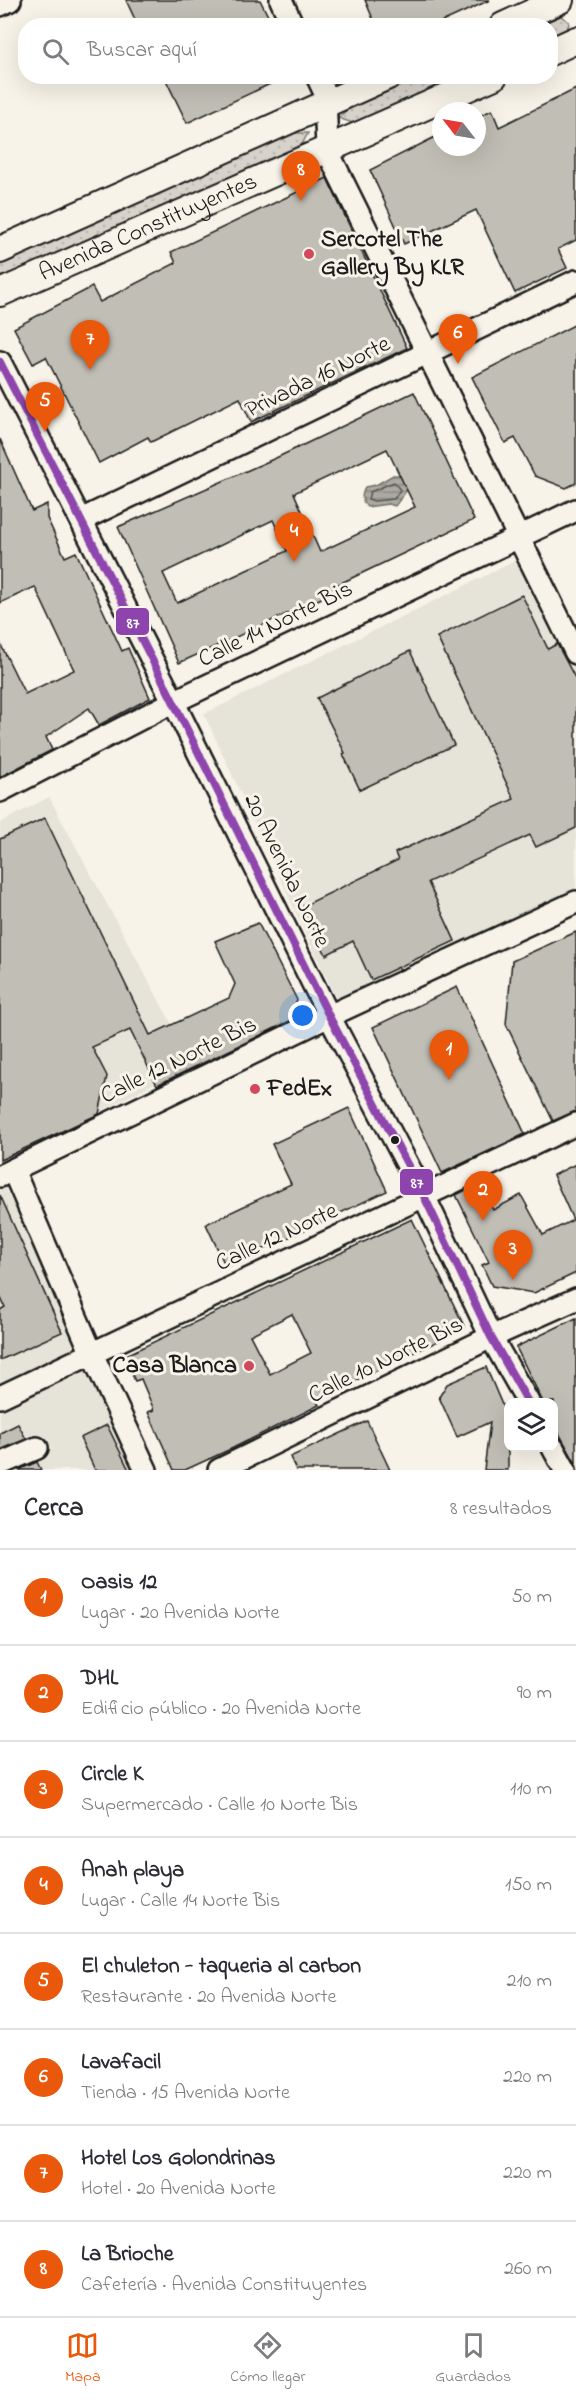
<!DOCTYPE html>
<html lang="es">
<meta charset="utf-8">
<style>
body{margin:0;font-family:"Indie Flower",sans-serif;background:#f2f2f3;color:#2b2b33}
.controls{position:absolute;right:18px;bottom:18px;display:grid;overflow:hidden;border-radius:12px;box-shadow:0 6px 24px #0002}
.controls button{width:54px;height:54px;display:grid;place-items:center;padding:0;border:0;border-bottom:2px solid #e1e1e2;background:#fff;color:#2b2b33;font:30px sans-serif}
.compass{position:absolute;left:432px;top:102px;width:54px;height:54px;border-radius:50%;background:#fff;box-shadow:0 6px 24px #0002;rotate:301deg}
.you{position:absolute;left:303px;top:1016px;width:21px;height:21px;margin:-15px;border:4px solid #fff;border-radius:50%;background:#1a73e8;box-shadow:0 0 0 9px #1a73e833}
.badge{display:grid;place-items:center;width:39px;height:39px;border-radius:50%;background:#ea580c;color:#fff;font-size:20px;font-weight:700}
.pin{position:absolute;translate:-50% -50px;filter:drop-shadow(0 2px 3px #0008)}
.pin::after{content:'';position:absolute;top:32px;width:21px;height:18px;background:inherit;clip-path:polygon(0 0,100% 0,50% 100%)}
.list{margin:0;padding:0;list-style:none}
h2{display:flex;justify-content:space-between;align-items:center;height:78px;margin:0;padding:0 24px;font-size:26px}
h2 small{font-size:20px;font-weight:400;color:#7c7c81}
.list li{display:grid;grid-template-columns:39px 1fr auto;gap:18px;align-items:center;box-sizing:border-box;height:96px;padding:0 24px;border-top:2px solid #e1e1e2}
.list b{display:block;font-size:22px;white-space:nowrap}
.list p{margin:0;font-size:20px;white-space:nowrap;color:#7c7c81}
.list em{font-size:20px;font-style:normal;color:#7c7c81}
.icon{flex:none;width:33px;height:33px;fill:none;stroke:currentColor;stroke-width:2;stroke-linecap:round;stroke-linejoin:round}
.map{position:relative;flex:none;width:576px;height:1470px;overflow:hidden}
.search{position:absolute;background:#fff;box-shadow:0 6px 24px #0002;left:18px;right:18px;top:18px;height:66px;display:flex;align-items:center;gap:15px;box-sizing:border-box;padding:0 21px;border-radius:24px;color:#7c7c81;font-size:22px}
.sheet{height:846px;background:#fff}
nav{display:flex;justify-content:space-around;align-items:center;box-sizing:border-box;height:84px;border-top:2px solid #e1e1e2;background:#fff;font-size:16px;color:#7c7c81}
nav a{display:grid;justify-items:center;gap:3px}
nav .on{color:#ea580c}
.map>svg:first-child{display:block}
</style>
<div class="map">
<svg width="576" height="1470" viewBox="0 0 576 1470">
<defs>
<pattern id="green-dots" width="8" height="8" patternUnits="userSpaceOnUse" patternTransform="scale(1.5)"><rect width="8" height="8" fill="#d7d3cb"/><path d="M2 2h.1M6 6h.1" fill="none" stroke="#b8b5ae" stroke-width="1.8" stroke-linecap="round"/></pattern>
<pattern id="water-rules" width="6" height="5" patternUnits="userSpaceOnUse" patternTransform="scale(1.5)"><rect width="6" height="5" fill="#aca9a2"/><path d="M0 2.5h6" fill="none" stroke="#8b8983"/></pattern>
</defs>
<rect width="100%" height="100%" fill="#f7f3e8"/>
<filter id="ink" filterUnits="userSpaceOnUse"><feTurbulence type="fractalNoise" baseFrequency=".0167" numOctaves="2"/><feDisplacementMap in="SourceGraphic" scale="12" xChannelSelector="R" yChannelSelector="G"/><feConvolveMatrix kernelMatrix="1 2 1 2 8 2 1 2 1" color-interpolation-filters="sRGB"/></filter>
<g filter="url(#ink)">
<g fill="#e6e3d9">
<polygon points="521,558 576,671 576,891 338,1003 204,714"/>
<polygon points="49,797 193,1063 0,1164 0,823"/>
<polygon points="0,1176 73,1338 136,1470 0,1470"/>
</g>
<g fill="url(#green-dots)" stroke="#7a7874" stroke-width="1.5">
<polygon points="561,16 569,22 568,28 551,36 550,26 539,25"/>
<polygon points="420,77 460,77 353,123 338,118 352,106"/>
<polygon points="292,133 308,133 301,146 0,279 0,263"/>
</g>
<path fill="url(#water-rules)" stroke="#72716c" stroke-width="1.5" d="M393 475H400L407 490 395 506 388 504 367 507C361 500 361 496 365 487L376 485Z"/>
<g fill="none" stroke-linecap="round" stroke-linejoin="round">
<polygon stroke="#565452" stroke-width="1.5" points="394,482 400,490 394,499 374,501 368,499 370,492"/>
</g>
<g fill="#c0beb5" stroke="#1c1c1c" stroke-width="1.5" fill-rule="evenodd">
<polygon points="126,0 260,0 273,26 138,26"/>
<polygon points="365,0 490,0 433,26 376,26"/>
<polygon points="164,76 287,76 187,123"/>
<polygon points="576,89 576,240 558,249 567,268 515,293 476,210 404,244 370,170 441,134 441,147 477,147 477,117 492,110 499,127"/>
<polygon points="327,178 407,348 251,422 240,398 151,442 148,437 99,463 46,357 33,364 14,328 92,287 100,302 176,263 171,252"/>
<polygon points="576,324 576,483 566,488 535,476 515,438 505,443 472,377"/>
<path d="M414 392 474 520 335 586 337 591 179 663 118 527 278 457ZM387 449 415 507 320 552 294 493ZM273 520 287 551 177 603 163 573Z"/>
<polygon points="0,439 32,511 47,504 47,518 65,557 76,552 122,651 128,648 150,698 99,725 89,708 46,737 52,750 0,777 0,643 25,694 74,670 35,587 0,603"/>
<polygon points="522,595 548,649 557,644 576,680 576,828 536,847 530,835 428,882 455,941 371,980 353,941 326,955 303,906 398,860 395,853 514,799 437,637"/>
<polygon points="410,651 454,745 360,790 343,754 345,753 317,698"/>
<polygon points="45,818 150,1035 229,998 235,984 215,941 258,923 297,1000 290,1021 157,1085 130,1030 92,1047 107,1076 99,1114 0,1160 0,839"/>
<polygon points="576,932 576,1111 553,1121 506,1024 512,961"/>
<polygon points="457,987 525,1134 442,1173 373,1027"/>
<polygon points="349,1108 387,1191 226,1267 206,1224 291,1184 272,1144"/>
<polygon points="576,1164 576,1273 534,1293 492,1286 482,1265 489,1262 456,1195 480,1183 493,1210 521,1195 543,1235 573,1220 553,1175"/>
<polygon points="0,1195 62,1332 0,1360 0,1310 5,1307 0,1296"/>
<path d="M412 1219 465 1328 316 1400 319 1405 233 1448 185 1470H174L148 1412 154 1410 141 1379 135 1381 124 1356ZM292 1314 311 1353 270 1374 250 1335Z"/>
<polygon points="576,1318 576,1464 554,1424 554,1402 543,1402 516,1347"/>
<polygon points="486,1367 508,1419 508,1470 484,1470 490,1422 457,1437 439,1397 447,1384"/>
<polygon points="367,1421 390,1470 296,1470 290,1457"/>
<polygon points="18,1424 26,1439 0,1450 0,1433"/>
<polygon points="107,1425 129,1470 95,1470 80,1438"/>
<polygon points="37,1462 41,1470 18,1470"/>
</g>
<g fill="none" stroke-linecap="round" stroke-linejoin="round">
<g stroke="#1c1c1c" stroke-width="26">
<g id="minor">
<polyline points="281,0 293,26"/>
<polyline points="0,5 10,0"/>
<polyline points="317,76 325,93 327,150 576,653"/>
<polyline points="0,362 170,695 329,1016 424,1196 491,1337 528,1402"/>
<polyline points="81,520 576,281"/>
<polyline points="0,791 173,702 576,510"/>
<polyline points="13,1170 92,1354 146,1470"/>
<polyline points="0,1176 329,1016 576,902"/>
<polyline points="0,1397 576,1124"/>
<polyline points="553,1448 565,1470"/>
<polyline points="0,1464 37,1448"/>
<polyline points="219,1470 491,1337 576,1299"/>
</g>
</g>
<g stroke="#1c1c1c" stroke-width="30">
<g id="major">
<polyline points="503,26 560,0"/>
<polyline points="550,52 576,40"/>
<polyline points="0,250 388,76"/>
<path id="s1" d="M0 293 494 76"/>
</g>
</g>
<use href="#minor" stroke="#f7f3e8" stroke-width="21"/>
<use href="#major" stroke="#f7f3e8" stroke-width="26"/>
<g stroke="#f7f3e8" stroke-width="12">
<polyline id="bus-1" points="0,362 170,695 329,1016 424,1196 491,1337 528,1402"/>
</g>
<use href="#bus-1" stroke="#8e44ad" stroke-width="8"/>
</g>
</g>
<g fill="#d1495b" stroke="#f7f3e8" stroke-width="2">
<circle cx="309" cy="254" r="6"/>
<circle cx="255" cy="1089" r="6"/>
<circle cx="249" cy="1366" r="6"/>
</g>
<circle fill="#1c1c1c" stroke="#f7f3e8" stroke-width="2" cx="395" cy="1140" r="5"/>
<g text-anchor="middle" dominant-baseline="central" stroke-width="6" stroke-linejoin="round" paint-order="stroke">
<g font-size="24" fill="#1c1c1c" stroke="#f7f3e8">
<text stroke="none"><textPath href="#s1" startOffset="162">Avenida Constituyentes</textPath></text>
<text transform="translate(318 378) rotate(-26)">Privada 16 Norte</text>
<text transform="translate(276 625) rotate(-26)">Calle 14 Norte Bis</text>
<text transform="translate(286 871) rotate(64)">20 Avenida Norte</text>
<text transform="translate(179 1061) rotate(-26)">Calle 12 Norte Bis</text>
<text transform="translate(277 1238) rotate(-25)">Calle 12 Norte</text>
<text transform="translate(386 1361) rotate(-26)">Calle 10 Norte Bis</text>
</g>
<g font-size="24" font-weight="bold" fill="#1c1c1c" stroke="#f7f3e8" text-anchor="start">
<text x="321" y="240">Sercotel The<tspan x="321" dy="28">Gallery By KLR</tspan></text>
<text x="267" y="1089">FedEx</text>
<text x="237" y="1366" text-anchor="end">Casa Blanca</text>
</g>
</g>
<g stroke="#f7f3e8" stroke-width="2">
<rect x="115" y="607" width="35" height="29" rx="6" fill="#8e44ad"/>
<rect x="399" y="1168" width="35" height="28" rx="6" fill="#8e44ad"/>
</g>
<g font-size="16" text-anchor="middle" font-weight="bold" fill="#fff">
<text x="133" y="628">87</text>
<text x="417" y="1188">87</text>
</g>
</svg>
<div class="controls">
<button><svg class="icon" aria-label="layers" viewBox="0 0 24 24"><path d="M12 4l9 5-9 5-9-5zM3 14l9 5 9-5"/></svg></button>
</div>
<svg class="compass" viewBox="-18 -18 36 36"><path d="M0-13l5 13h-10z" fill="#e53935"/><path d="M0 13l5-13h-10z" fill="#7c7c81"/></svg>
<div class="you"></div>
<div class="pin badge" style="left:449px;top:1080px">1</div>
<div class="pin badge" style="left:483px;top:1221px">2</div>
<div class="pin badge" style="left:513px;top:1280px">3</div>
<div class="pin badge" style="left:294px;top:562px">4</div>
<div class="pin badge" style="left:45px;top:432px">5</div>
<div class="pin badge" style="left:458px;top:364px">6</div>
<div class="pin badge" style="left:90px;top:370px">7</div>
<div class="pin badge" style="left:301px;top:201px">8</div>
<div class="search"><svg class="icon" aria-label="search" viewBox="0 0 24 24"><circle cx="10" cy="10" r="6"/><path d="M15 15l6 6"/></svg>Buscar aquí</div>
</div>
<section class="sheet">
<h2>Cerca<small>8 resultados</small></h2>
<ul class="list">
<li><span class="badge">1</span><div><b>Oasis 12</b><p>Lugar · 20 Avenida Norte</p></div><em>50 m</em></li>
<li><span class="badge">2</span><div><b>DHL</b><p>Edificio público · 20 Avenida Norte</p></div><em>90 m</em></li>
<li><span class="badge">3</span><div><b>Circle K</b><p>Supermercado · Calle 10 Norte Bis</p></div><em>110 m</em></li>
<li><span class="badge">4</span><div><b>Anah playa</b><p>Lugar · Calle 14 Norte Bis</p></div><em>150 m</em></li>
<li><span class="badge">5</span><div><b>El chuleton - taqueria al carbon</b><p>Restaurante · 20 Avenida Norte</p></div><em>210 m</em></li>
<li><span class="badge">6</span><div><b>Lavafacil</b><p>Tienda · 15 Avenida Norte</p></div><em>220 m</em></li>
<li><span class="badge">7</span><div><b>Hotel Los Golondrinas</b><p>Hotel · 20 Avenida Norte</p></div><em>220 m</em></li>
<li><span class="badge">8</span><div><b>La Brioche</b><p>Cafetería · Avenida Constituyentes</p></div><em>260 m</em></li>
</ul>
</section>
<nav>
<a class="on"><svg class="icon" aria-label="map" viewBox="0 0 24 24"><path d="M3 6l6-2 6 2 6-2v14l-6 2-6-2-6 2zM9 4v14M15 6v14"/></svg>Mapa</a>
<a><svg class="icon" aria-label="directions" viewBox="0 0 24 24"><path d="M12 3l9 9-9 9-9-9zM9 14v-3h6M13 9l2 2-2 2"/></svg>Cómo llegar</a>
<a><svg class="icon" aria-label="saved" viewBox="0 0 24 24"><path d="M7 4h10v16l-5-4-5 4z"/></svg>Guardados</a>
</nav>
